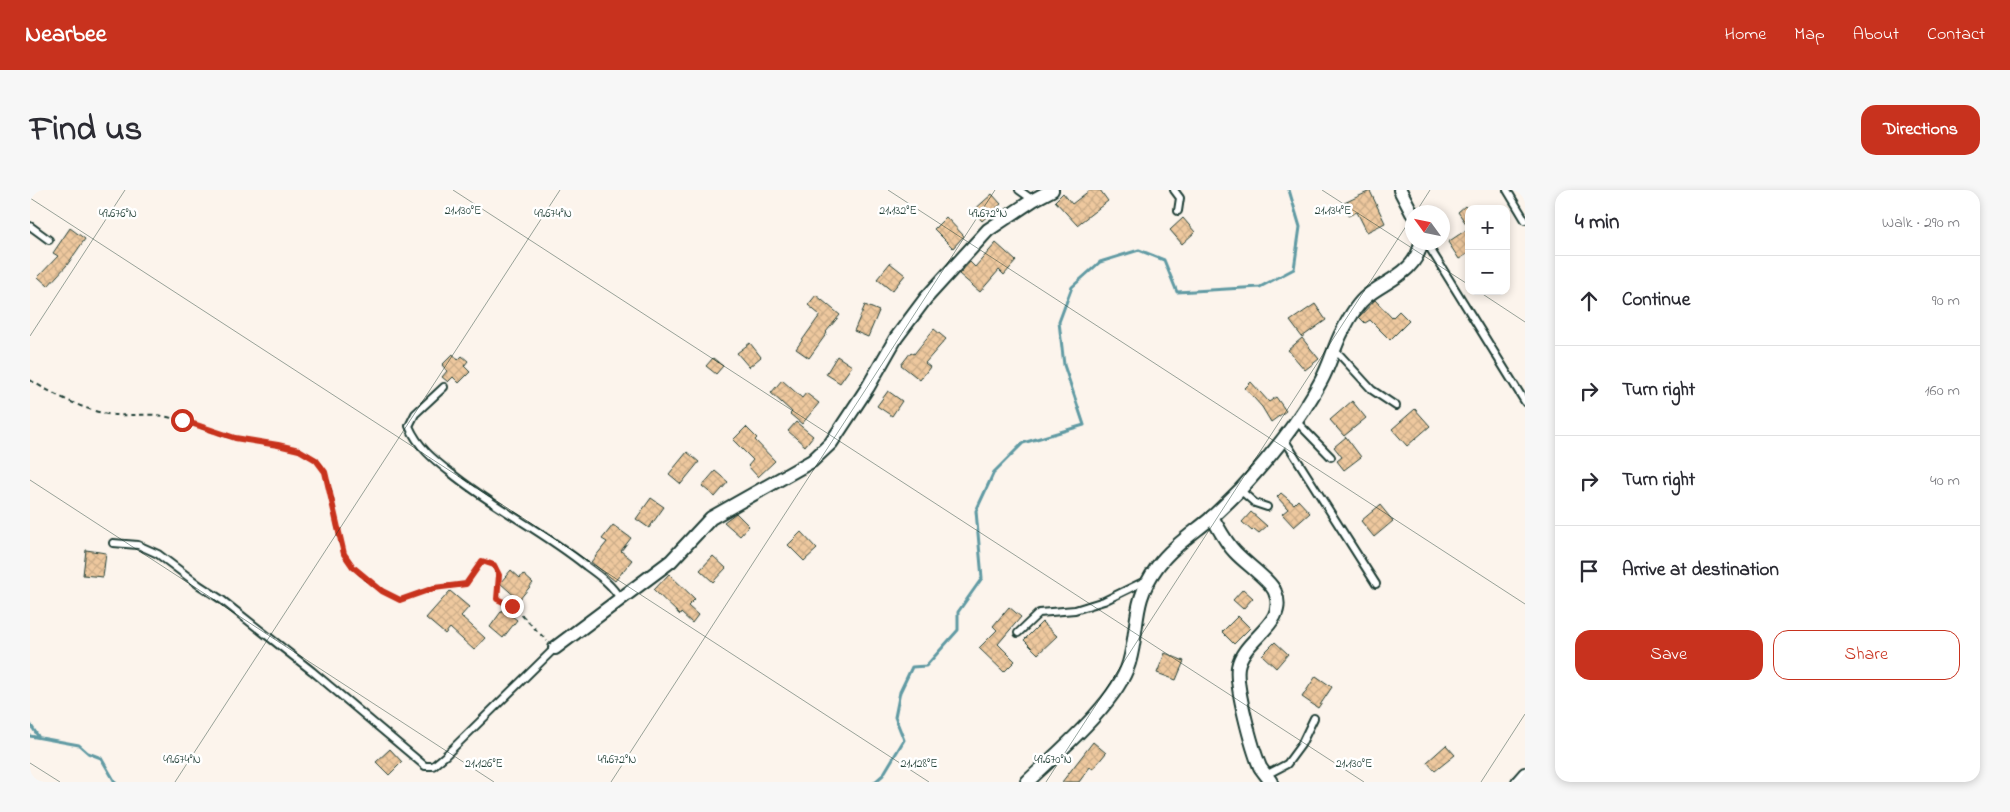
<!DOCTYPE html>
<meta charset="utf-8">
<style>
body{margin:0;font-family:"Indie Flower",sans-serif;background:#f7f7f7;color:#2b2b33}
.controls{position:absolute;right:15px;top:15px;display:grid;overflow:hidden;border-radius:10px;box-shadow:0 2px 8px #0003}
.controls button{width:45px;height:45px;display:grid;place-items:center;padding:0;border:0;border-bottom:1px solid #e1e1e2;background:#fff;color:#2b2b33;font:25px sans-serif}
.compass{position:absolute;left:1375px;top:15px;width:45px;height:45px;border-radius:50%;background:#fff;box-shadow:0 2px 8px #0003;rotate:303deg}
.stop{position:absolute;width:15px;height:15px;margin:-11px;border:4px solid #c8321e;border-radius:50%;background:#fff}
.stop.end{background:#c8321e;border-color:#fff;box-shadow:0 1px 5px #0008}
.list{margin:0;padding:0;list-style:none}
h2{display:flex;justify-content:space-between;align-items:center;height:65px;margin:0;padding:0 20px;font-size:21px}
h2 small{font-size:16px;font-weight:400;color:#7c7c81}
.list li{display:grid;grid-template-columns:32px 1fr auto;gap:15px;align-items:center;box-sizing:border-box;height:90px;padding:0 20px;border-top:1px solid #e1e1e2}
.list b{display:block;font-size:19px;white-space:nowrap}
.list em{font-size:16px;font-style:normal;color:#7c7c81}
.actions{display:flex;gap:10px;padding:15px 20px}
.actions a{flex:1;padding:11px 0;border:1px solid #c8321e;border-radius:15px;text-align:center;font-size:18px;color:#c8321e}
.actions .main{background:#c8321e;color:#fff}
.icon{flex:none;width:28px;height:28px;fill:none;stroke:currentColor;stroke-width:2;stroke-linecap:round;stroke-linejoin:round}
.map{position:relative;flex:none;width:1495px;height:592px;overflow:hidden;border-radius:15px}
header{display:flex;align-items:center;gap:30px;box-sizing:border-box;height:70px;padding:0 25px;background:#c8321e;color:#fff}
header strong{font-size:24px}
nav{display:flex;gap:28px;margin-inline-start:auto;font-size:18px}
.intro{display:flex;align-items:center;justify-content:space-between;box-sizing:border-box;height:120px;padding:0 30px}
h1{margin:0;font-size:35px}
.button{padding:12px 22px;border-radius:15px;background:#c8321e;color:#fff;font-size:18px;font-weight:700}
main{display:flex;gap:30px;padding:0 30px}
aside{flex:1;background:#fff;border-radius:15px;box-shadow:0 2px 8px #0003}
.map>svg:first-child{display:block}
</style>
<header>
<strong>Nearbee</strong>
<nav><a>Home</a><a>Map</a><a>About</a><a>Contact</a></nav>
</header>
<div class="intro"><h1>Find us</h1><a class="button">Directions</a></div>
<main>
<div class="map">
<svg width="1495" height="592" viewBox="0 0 1495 592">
<defs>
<pattern id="building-cross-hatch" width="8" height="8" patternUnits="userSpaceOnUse" patternTransform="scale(1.25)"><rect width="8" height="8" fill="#eec89e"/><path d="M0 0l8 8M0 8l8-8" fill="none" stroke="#ccad89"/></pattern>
</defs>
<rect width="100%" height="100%" fill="#fcf4ec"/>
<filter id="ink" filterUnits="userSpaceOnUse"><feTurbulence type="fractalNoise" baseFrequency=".02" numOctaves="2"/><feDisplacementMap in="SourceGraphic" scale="10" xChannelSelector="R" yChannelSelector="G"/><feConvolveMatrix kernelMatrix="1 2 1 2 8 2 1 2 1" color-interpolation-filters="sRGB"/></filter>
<g filter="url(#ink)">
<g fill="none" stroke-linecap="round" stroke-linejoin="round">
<g stroke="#619aa3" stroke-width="3">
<polyline points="0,534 8,546"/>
<polyline points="0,546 49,555 58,563 71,568 85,592"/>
<polyline points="845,592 853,585 874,550 865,527 870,502 882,477 896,476 928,440 928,422 952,388 946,321 964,282 993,253 1054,235 1034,175 1029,132 1042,97 1070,72 1109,60 1134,70 1147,102 1230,97 1264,79 1270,37 1259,0"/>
</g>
</g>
<g fill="url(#building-cross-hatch)" stroke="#1f3d34">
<polygon points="1060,0 1070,0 1078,11 1047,35 1025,11 1033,3 1042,14"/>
<polygon points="1340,1 1355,33 1337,42 1327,22 1318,26 1312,14"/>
<polygon points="962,4 971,14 952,31 943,21"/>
<polygon points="1435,16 1439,21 1439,38 1428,22"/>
<polygon points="916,27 934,46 923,58 904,39"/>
<polygon points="1153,28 1165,42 1152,54 1140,40"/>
<polygon points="40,38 55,49 37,75 18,96 8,87 28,66 23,63"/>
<polygon points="1439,38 1439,63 1429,69 1418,52"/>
<polygon points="966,53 986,71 974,85 969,80 950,102 929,84 940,72 945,77"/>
<polygon points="860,73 875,85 862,101 847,89"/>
<polygon points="786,105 810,125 796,142 797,143 779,168 766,159 790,125 778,115"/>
<polygon points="1345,110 1362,128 1369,121 1379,131 1360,150 1340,130 1335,133 1329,127"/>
<polygon points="1285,114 1296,130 1272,147 1260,131"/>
<polygon points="835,115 849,121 838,147 824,141"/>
<polygon points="904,139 916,149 895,173 900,177 890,190 871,175 881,162 884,164"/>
<polygon points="1272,148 1289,169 1275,180 1258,160"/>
<polygon points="720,153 731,167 719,177 707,163"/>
<polygon points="423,164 428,170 432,166 438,171 434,176 440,182 429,193 423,187 418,192 412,187 417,181 412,175"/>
<polygon points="807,166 822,176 810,193 796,184"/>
<polygon points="683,168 693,176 686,184 676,176"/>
<polygon points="752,190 772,208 776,203 789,213 772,234 760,224 762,222 741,203"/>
<polygon points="1221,192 1239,212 1246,207 1256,221 1241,232 1232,217 1215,198"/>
<polygon points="858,201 872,211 862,226 847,216"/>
<polygon points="1322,211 1336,228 1314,246 1300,230"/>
<polygon points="1385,219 1400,236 1377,256 1362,239"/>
<polygon points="766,232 783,246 775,256 758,241"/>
<polygon points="716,237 727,248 725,250 745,271 728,287 718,276 723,270 703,250"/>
<polygon points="1316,247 1331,267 1314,280 1307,271 1312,267 1304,257"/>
<polygon points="657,262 669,272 651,294 639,284"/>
<polygon points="685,281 698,292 685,307 672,296"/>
<polygon points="1251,303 1264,314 1268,310 1280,323 1264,337 1252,324 1258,319 1247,307"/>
<polygon points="621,308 634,317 619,338 606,329"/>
<polygon points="1350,315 1363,331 1344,347 1331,331"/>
<polygon points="1221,322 1237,336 1229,343 1224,339 1222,341 1212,332"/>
<polygon points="706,323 719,336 710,346 694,332"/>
<polygon points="583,335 601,348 591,361 602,370 585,391 561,372 577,352 572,349"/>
<polygon points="771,342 787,359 774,371 758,355"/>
<polygon points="56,360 76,363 73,387 53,385"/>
<polygon points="683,366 696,378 683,392 670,380"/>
<polygon points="481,380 490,388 493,384 503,393 489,410 470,393"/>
<polygon points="639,384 665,409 658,416 668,425 662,433 651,423 650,425 624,400"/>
<polygon points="1213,399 1223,408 1213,419 1203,410"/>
<polygon points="420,401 439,417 431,426 455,448 444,460 420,438 415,444 396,428"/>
<polygon points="979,417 991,427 968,454 985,471 974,482 949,458 967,440 963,436"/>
<polygon points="473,419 487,430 473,448 460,437"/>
<polygon points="1208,426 1220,438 1204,454 1192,442"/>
<polygon points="1012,432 1027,446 1008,464 994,450"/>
<polygon points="1245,452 1258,464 1246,478 1232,465"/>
<polygon points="1135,463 1154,471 1146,490 1127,483"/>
<polygon points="1286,486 1302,497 1288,518 1272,507"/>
<polygon points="1063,552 1076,563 1063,579 1060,577 1049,592 1032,592"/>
<polygon points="1416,555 1425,565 1405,581 1397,572"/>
<polygon points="360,559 372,572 359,585 346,572"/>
</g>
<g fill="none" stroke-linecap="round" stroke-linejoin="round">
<g stroke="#1f3d34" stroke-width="10">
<g id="service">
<polyline points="989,0 1003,10"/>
<polyline points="1144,0 1150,8 1148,21"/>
<polyline points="1477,0 1495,30"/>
<polyline points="0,36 19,50"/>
<polyline points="1396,52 1495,212"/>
<polyline points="1304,162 1310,165 1342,200 1366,216"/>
<path d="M414 197 385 224 379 236C388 257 403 269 421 283 464 318 513 341 556 376 570 386 582 395 591 410"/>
<polyline points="1267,232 1301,267"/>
<polyline points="1254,249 1346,394"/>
<polyline points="1210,300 1225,313 1237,317"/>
<polyline points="83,353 108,355 128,364 169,395 192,410 282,481 395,576 403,576 415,566 525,458"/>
<polyline points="988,443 1009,423 1045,420 1074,411 1117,390"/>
<polyline points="1236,585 1257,574 1271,555 1284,528"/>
</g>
</g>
<g stroke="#1f3d34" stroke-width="16">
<g id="minor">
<polyline points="1370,0 1382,23"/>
<path d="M1182 327C1189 339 1196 353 1205 362 1215 373 1241 391 1245 402 1259 434 1213 448 1208 477 1205 496 1222 558 1230 577 1233 582 1238 587 1241 592"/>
<polyline points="525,458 641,371 681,328 782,271 801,253 838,197 866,148 896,108 958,40 1003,10 1022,0"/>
<path d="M997 592C1027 563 1087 513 1099 473 1110 435 1101 413 1127 377 1141 358 1162 344 1180 329 1190 320 1200 310 1210 300 1241 266 1269 232 1291 191 1300 175 1304 156 1313 140 1319 128 1327 114 1337 106 1357 90 1387 82 1391 52"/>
<polyline points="1488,592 1495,584"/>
</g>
</g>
<path stroke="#1f3d34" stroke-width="2" stroke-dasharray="5 4" stroke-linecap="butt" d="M0 190C23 204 60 224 87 225 102 226 118 223 133 226 158 231 180 242 205 248 232 255 261 252 285 269 307 285 302 342 315 365 326 386 349 400 370 410L404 398 436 394 452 371 464 375 469 385 467 409 482 415 517 451"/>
<use href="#service" stroke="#fff" stroke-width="6"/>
<use href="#minor" stroke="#fff" stroke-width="12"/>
</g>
</g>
<g fill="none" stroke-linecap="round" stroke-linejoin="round" filter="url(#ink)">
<polyline stroke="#c8321e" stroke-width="6" points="152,230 205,248 248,255 269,260 286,270 295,282 314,364 323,377 352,401 370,410 404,398 436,394 452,371 464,375 469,385 467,409 482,416"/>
</g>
<path fill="none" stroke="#1f3d34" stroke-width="1" stroke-opacity="0.45" d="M423 0 1334 592M858 0 1495 414M1292 0 1439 95M0 8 899 592M1386 22 1400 0M1448 101 1495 132M0 146 95 0M0 290 464 592M0 573 30 592M145 592 530 0M581 592 965 0M1016 592 1382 27M1451 592 1495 524"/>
<g font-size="12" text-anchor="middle" fill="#1f3d34" stroke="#fff" stroke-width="5" stroke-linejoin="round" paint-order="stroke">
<text x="433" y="24">21.130°E</text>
<text x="868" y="24">21.132°E</text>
<text x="1303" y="24">21.134°E</text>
<text x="88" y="27">49.676°N</text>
<text x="523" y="27">49.674°N</text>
<text x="958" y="27">49.672°N</text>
<text x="152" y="573">49.674°N</text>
<text x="587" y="573">49.672°N</text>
<text x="1023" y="573">49.670°N</text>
<text x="454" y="577">21.126°E</text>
<text x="889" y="577">21.128°E</text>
<text x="1324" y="577">21.130°E</text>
</g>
</svg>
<div class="controls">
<button>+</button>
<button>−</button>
</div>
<svg class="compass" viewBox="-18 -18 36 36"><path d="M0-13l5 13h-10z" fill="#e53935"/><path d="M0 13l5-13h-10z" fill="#7c7c81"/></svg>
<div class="stop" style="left:152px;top:230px"></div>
<div class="stop end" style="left:482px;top:416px"></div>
</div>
<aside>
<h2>4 min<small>Walk · 290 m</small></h2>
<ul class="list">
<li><svg class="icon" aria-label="ahead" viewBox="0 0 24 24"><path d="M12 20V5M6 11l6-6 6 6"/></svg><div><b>Continue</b></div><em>90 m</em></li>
<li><svg class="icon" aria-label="right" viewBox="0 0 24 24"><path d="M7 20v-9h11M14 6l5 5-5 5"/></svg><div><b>Turn right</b></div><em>160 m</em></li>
<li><svg class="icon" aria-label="right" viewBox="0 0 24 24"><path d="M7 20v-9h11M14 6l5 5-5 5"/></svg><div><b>Turn right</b></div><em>40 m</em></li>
<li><svg class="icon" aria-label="arrive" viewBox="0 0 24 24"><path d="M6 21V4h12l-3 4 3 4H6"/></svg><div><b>Arrive at destination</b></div></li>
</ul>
<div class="actions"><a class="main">Save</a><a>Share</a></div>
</aside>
</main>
